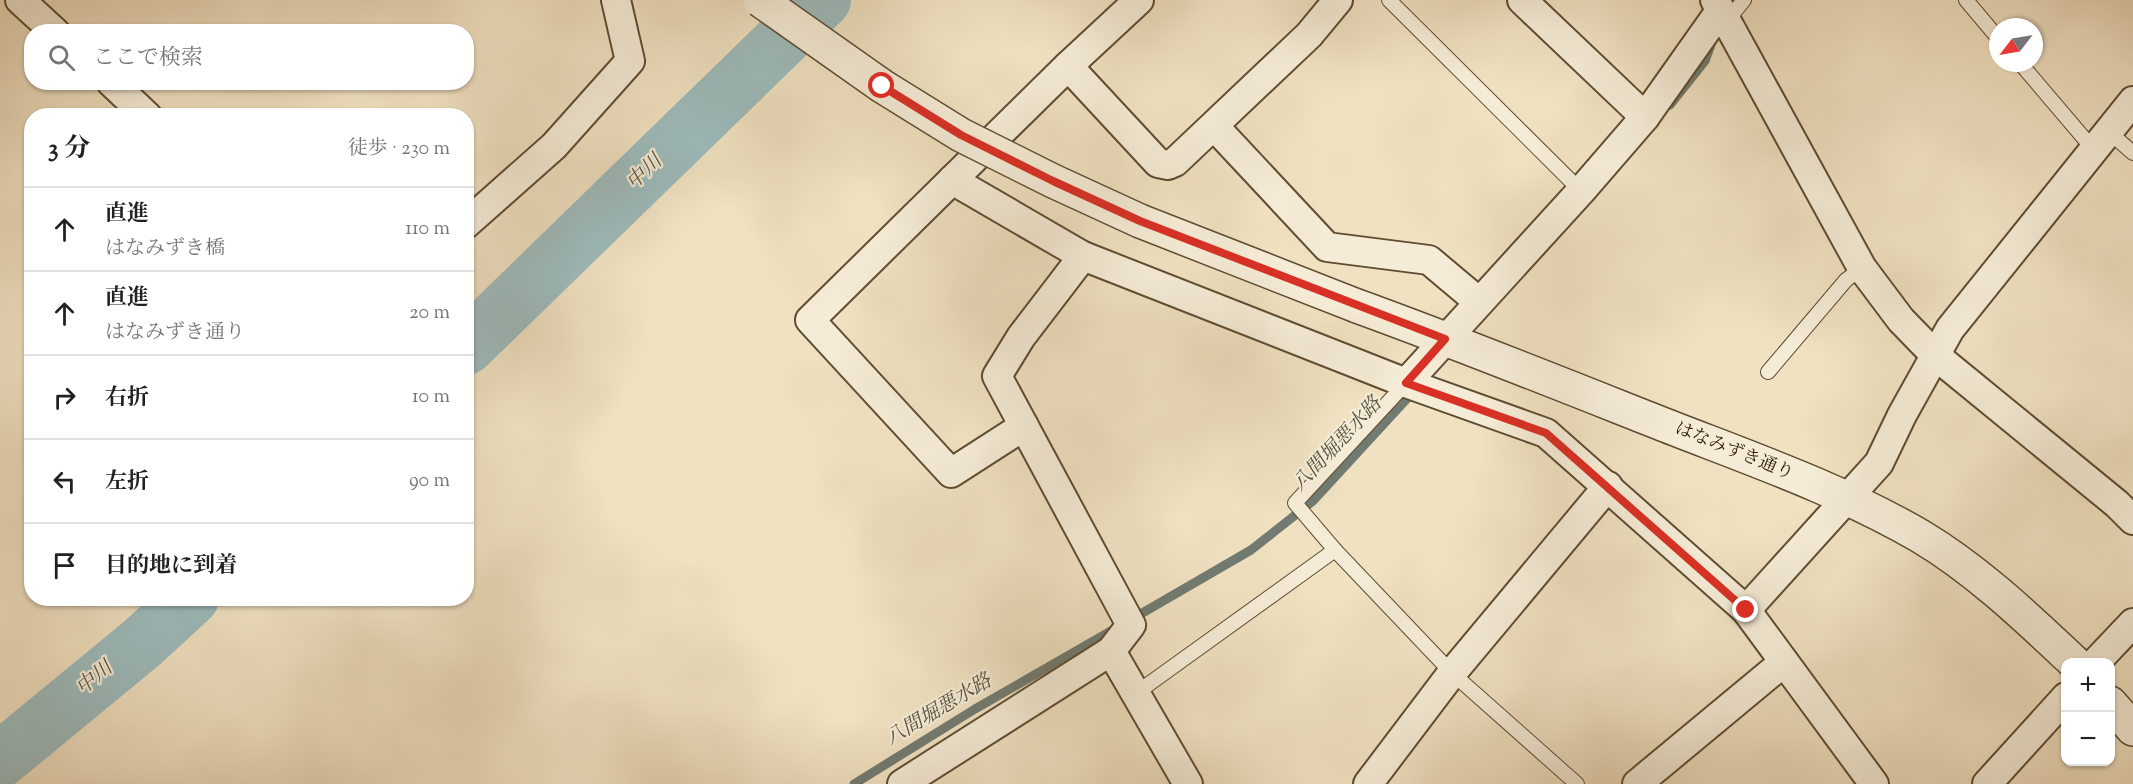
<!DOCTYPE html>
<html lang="ja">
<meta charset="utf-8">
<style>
body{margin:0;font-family:"Sorts Mill Goudy","Noto Serif JP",serif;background:#f2f2f2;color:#202124}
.controls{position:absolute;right:18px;bottom:18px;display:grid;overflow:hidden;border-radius:12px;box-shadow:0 2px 4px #0004}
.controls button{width:54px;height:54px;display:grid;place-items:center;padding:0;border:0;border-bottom:2px solid #e0e0e0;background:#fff;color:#202124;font:30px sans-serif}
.compass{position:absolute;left:1989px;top:18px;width:54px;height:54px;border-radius:50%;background:#fff;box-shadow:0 2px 4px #0004;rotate:239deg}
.stop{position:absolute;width:18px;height:18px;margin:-14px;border:4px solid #d93025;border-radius:50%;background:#fff}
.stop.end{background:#d93025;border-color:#fff;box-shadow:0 2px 6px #0008}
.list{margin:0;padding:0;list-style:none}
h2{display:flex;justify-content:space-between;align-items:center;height:78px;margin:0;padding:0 24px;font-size:26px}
h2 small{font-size:20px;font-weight:400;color:#757577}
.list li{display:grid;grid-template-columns:39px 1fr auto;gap:18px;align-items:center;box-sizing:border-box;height:84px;padding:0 24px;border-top:2px solid #e0e0e0}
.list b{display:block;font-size:22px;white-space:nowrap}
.list p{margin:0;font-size:20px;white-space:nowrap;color:#757577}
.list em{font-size:20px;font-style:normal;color:#757577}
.icon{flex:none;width:33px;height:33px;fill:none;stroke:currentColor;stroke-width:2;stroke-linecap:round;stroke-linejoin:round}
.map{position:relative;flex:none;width:2133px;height:784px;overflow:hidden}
.search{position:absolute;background:#fff;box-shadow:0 2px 4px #0004;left:24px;top:24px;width:450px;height:66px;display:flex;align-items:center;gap:15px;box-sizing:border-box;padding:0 21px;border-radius:24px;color:#757577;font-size:22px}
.panel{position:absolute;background:#fff;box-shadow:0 2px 4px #0004;left:24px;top:108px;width:450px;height:498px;border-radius:24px}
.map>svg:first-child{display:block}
</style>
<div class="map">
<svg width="2133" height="784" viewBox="0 0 2133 784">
<rect width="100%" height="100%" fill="#f0e1c1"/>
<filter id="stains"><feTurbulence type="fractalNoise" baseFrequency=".00333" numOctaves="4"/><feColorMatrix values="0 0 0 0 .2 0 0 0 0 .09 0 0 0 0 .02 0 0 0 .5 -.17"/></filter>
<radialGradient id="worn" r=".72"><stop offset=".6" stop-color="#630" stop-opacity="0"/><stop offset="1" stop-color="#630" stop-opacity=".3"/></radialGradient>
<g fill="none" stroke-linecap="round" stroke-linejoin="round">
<g stroke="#717b71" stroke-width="9">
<polyline points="1670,105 1705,61 1712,42"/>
<polyline points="1132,619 1251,550 1313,501 1415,390"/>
<polyline points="854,784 975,709 1118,627"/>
</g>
<g stroke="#9dbbbc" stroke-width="56">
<polyline points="466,347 823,0"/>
<polyline points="0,760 142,643 191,598"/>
</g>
<g stroke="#5f4c30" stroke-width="16">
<g id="service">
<polyline points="1389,0 1581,191"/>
<polyline points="1966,0 1998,38"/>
<polyline points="1726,22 1744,0"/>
<polyline points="2020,63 2094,150"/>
<polyline points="2109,132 2133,153"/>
<polyline points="1768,372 1846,280 1862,268"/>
<polyline points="1335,550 1452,673 1577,784"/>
<polyline points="1135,694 1335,550 1295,503 1406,383"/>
</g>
</g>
<g stroke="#5f4c30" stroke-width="32">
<g id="minor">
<polyline points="20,0 55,32"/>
<polyline points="1522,0 1645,117"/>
<polyline points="1715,0 1862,268 1901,320 1936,356 2117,504 2133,520"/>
<polyline points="1068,66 1158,163 1168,165 1175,162 1309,35 1338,0"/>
<polyline points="111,82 147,116"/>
<polyline points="1214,126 1327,247 1429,260 1479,302"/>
<polyline points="952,180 1083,256 1406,383 1546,433 1746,610 1874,784"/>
<polyline points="466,224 554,146 630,61 616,0"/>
<polyline points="1406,383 1581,191 1645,117 1720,11"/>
<polyline points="1024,426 951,473 810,320 1068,66 1139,0"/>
<polyline points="1746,610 1879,463 1902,415 1950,329 2133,101"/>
<polyline points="1111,651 1188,784"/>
<polyline points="2096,662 2133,623"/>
<polyline points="902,784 1111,651 1131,625 997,376 1021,337 1083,256"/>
<polyline points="1368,784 1452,673 1608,486"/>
<polyline points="1637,784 1784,662"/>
<polyline points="1987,784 2066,697"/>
</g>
</g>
<g stroke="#5f4c30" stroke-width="36">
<g id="tertiary">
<path d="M1357 306C1459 343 1561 384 1662 424 1749 458 1839 489 1920 536 1977 570 2026 617 2074 662"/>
<polyline points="2110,703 2133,729"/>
</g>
</g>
<use href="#service" stroke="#f5ecd7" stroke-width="14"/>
<use href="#minor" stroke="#f5ecd7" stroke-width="28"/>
<use href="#tertiary" stroke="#f5ecd7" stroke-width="33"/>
<g stroke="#5f4c30" stroke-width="36" stroke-linecap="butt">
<polyline id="tertiary-bridge" points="760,0 882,86 961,135 1053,181 1140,221 1357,306"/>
</g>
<use href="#tertiary-bridge" stroke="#f5ecd7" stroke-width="33"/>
</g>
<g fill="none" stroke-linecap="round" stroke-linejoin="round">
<polyline stroke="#d93025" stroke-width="8" points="882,86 961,135 1053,181 1140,221 1445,339 1406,383 1546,433 1746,610"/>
</g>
<g text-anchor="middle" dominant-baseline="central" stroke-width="4.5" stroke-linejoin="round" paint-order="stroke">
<g font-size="18" fill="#2f1b00" stroke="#f5ecd7">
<text transform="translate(1734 452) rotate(22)">はなみずき通り</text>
</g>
<g font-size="20" font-style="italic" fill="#565342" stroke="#f5ecd7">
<text transform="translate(645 173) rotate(-44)">中川</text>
<text transform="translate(1338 445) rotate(-47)">八間堀悪水路</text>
<text transform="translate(95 679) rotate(-40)">中川</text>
<text transform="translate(939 711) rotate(-31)">八間堀悪水路</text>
</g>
</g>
<rect width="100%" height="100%" filter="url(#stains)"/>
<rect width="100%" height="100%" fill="url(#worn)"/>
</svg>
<div class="controls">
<button>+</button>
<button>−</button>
</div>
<svg class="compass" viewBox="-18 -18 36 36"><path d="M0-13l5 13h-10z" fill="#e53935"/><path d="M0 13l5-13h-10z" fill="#757577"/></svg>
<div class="stop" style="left:882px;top:86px"></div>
<div class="stop end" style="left:1746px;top:610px"></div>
<div class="search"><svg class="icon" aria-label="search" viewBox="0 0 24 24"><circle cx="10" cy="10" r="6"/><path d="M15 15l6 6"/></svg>ここで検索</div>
<section class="panel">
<h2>3 分<small>徒歩 · 230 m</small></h2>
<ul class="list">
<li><svg class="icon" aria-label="ahead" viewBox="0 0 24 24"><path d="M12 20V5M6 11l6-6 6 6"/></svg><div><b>直進</b><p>はなみずき橋</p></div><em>110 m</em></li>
<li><svg class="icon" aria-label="ahead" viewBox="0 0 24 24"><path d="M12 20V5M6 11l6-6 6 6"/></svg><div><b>直進</b><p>はなみずき通り</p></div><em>20 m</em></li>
<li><svg class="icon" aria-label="right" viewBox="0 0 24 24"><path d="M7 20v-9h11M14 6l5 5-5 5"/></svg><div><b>右折</b></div><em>10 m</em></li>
<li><svg class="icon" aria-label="left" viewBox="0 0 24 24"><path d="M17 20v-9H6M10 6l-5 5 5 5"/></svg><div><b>左折</b></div><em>90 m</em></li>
<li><svg class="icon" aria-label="arrive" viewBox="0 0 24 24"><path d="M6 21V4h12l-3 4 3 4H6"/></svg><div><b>目的地に到着</b></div></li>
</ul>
</section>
</div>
